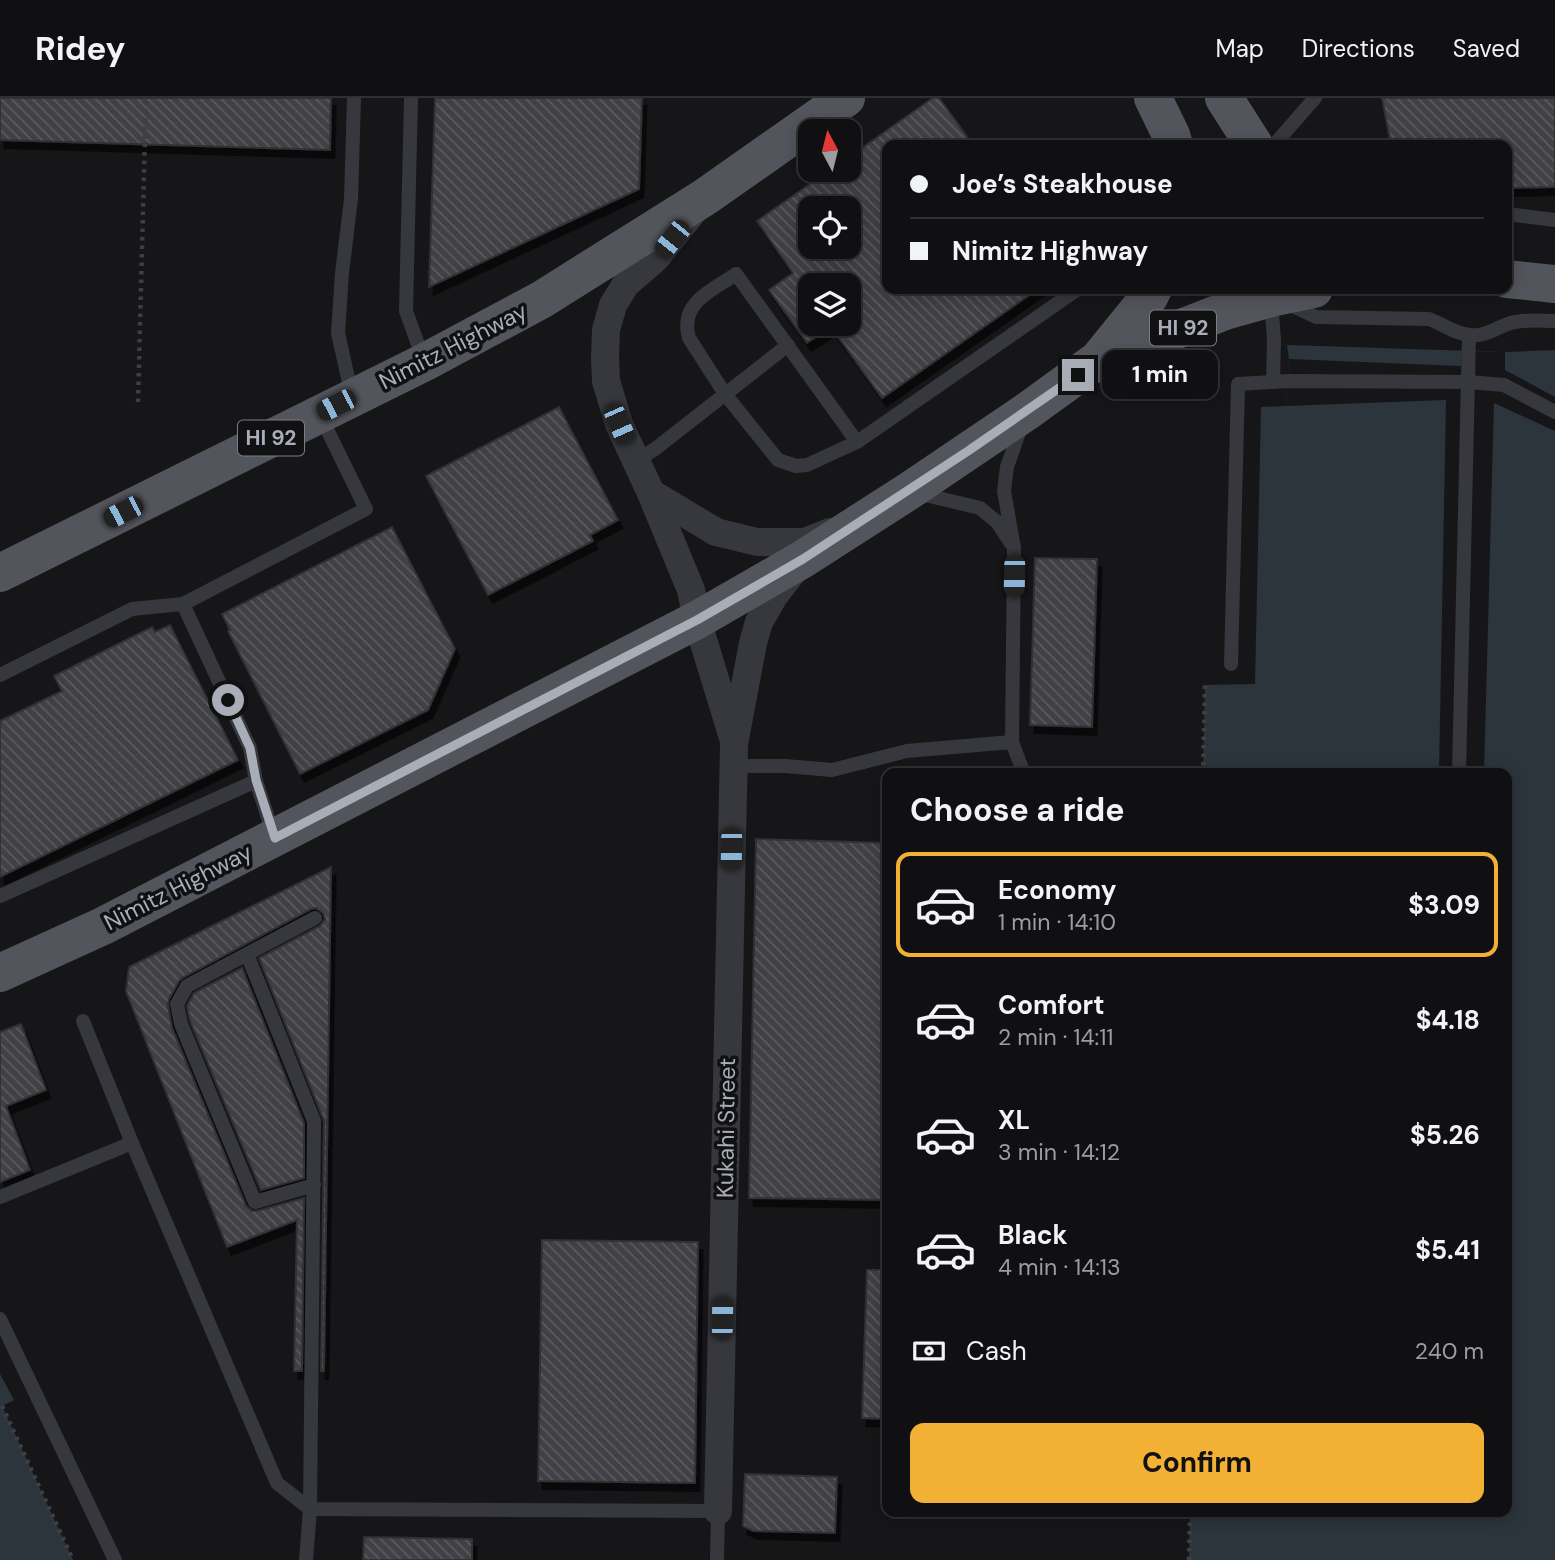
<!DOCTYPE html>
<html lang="en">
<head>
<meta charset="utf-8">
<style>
	body { margin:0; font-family:"DM Sans",sans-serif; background:#1e1e20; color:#f1f3f6; height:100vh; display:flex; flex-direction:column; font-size:26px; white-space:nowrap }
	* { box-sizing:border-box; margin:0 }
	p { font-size:23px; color:#9c9d9f }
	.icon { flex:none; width:38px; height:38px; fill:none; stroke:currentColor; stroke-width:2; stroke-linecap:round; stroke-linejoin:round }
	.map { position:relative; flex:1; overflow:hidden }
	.details { position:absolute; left:882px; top:670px; width:630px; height:749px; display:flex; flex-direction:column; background:#101012; border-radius:14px; box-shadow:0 4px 18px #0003,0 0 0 2px #303032 }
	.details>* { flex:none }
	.top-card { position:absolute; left:882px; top:42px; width:630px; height:154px; border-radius:14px; box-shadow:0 4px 18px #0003,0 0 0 2px #303032; display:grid; align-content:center; height:154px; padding:0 28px; background:#101012 }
	.needle { width:46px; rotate:353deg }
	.fabs { position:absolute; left:798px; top:21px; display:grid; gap:14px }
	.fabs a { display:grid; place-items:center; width:63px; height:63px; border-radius:14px; background:#101012; box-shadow:0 4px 18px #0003,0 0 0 2px #303032; font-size:35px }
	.end { position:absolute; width:32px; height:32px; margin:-16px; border:9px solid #a8adb8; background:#111; box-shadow:0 0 0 4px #111 }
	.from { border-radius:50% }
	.bubble { position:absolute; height:49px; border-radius:14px; background:#101012; box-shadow:0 4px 18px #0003,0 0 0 2px #303032; font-size:23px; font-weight:700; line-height:49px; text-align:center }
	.car { position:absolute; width:21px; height:42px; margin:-21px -10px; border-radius:9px; box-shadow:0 0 5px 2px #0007; background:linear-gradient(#222 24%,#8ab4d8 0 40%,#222 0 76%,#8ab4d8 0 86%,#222 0) }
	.top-card b { display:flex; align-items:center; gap:24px; height:66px; font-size:26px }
	.top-card b+b { border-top:2px solid #303032 }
	.top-card i { width:18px; height:18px; background:#f1f3f6 }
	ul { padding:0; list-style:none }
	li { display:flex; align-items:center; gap:21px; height:105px; margin:0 14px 10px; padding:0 14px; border:4px solid transparent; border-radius:14px }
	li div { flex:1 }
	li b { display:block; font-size:26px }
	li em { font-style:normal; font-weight:700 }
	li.current { border-color:#f2b134 }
	li>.icon { width:63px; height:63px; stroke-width:1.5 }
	h2 { padding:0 28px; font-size:32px; line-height:84px }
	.pay { display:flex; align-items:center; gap:18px; height:77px; padding:0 28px; font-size:26px }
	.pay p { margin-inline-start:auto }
	.primary-button { display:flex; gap:14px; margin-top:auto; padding:14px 28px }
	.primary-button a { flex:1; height:80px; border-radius:14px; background:#f2b134; color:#111; font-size:28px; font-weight:700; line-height:80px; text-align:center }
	header { display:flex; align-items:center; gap:42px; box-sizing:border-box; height:98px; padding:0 35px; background:#101012; border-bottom:2px solid #303032 }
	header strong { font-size:33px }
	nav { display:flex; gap:38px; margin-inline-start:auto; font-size:24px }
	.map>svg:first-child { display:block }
	.water { fill:#2c353c }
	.pier { fill:#161618 }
	.building { fill:url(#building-back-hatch); stroke:#303034; stroke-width:2; fill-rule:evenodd; filter:url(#shadow) }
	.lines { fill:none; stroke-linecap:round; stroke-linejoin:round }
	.path { stroke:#3d3f44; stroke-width:4.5; stroke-dasharray:3.5 5; stroke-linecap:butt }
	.service { stroke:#37383d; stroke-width:14 }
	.minor { stroke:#37383d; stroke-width:28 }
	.primary { stroke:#53555c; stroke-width:38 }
	.route { stroke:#a8adb8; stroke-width:9 }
	.labels { text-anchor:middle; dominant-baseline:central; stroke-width:7; stroke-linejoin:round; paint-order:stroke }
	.shield { fill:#111113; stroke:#7b7e86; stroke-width:2 }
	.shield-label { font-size:21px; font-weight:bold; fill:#a8adb8 }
	.street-label { font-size:23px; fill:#a8adb8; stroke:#111113 }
</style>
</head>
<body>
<header>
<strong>Ridey</strong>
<nav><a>Map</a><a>Directions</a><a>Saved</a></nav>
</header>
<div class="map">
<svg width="1555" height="1462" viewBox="0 0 1555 1462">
	<defs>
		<pattern id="building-back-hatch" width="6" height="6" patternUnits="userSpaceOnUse" patternTransform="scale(1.75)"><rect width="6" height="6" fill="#404145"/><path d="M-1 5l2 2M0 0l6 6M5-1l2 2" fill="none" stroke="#595a5e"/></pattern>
		<filter id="shadow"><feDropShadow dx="4.5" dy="8" stdDeviation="0" flood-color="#0009"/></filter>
	</defs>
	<rect width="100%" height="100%" fill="#161618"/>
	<!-- water -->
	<g class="water">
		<polygon points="1287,247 1505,254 1555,252 1555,1462 1189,1462 1190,1414 1507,1414 1507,676 1203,675 1205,587 1255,586 1261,309 1286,308 1289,261"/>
		<polygon points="0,1276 14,1302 2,1308 73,1462 0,1462"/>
	</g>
	<!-- pier -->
	<polygon class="pier" points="1462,253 1505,254 1505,272 1555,299 1555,333 1494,305 1484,675 1439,675 1446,302 1286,308 1289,261 1461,268"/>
	<!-- building -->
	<g class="building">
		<polygon points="0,0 331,0 330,52 0,42"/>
		<polygon points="435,0 642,0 639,91 429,189"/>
		<path d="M933,0h6l34,47h-86v144h151l-156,109 -51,-71 -24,16 -38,-53 24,-17 -36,-52 73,-51h19v-13zM810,110h39v39h-39zM810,187h39v39h-39z"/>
		<polygon points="1382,0 1555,0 1555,89 1507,90 1507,47 1391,47"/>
		<polygon points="559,309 618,422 590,437 593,443 488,497 426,378"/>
		<polygon points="392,429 455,551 428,612 300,676 228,533 230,532 222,516"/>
		<polygon points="1035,460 1097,461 1092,629 1030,627"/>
		<polygon points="170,527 238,662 0,779 0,623 62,593 54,578 152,529 155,534"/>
		<polygon points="756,741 887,745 887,1102 749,1100"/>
		<polygon points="331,769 324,1273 321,1273 324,1023 259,860 320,828 325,821 323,815 316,810 311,811 182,880 179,883 169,901 168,907 172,930 246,1108 252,1113 257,1113 304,1100 302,1273 294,1273 297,1122 227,1149 126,893 129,869"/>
		<polygon points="242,870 304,1025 304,1080 261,1092 190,923 187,908 194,895"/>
		<polygon points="21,926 46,992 6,1008 30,1072 0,1084 0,934"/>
		<polygon points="542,1142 698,1144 695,1385 538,1383"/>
		<polygon points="867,1172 887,1172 887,1321 862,1320"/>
		<polygon points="745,1376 837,1379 835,1435 753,1433 743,1428"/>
		<polygon points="364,1439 472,1441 472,1462 363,1462"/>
	</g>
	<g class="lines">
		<!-- path -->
		<g class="path">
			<polyline points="138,304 146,0"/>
			<polyline points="1203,676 1205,587"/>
			<polyline points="2,1308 73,1462"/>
			<polyline points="1189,1462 1190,1414"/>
		</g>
		<!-- service -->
		<g class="service">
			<polyline points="411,0 406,213 424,263"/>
			<polyline points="1274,47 1315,0"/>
			<polyline points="1507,116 1555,122"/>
			<path d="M1273,284l1,-41 -3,-43 26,10 19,9 113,2c14,5 26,15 41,16 16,2 27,-8 41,-12 14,-4 30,-2 44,-2"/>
			<polyline points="352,298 338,235 342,175 351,101 354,0"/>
			<polyline points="1021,329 1007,369 1004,393 1014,450 1012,644 1024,676"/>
			<path d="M857,344l-121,-168c-24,17 -57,28 -47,64l36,56 53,66 18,6 11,-1 50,-23 221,-153"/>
			<polyline points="636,363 655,351 788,247"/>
			<polyline points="917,395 980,410 997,424 1011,445"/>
			<polyline points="183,506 366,411 320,317"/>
			<polyline points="1231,566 1238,286 1288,283 1468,284 1504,287 1555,314"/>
			<polyline points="0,577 132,511 183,506 250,650 256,683 0,798"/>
			<polyline points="733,668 785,668 832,672 907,653 1012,644"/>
			<polyline points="1459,676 1469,237"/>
			<polyline points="256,683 274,738"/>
			<polyline points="247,856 315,820"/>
			<polyline points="83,923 132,1045 277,1385 310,1411 718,1413 717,1462"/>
			<polyline points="0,1099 132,1045"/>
			<polyline points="0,1221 115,1462"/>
			<polyline points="306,1462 310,1411 314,1023 247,856 187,888 177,906 181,926 255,1104 314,1087"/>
		</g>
		<!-- minor -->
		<g class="minor">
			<polyline points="692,115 655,161 626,186 613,207 606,232 605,261 606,283 619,326 651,395 691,492 697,522 733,640"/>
			<polyline points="651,395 716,434 757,444 805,444 830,434"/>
			<polyline points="718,1413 734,646 753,545 759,524 774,498 795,471"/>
		</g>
		<!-- primary -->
		<g class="primary">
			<polyline points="1153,0 1171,37 1174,47"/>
			<polyline points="1224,0 1254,47"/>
			<polyline points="1507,181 1555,186"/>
			<polyline points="1097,263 1149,199 1153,191"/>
			<polyline points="0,475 425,264 541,202 705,99 846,0"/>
			<polyline points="0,875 103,828 697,522 803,461 909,393 1026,314 1095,264 1225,213 1271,200 1314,191"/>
		</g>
	</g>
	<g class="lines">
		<!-- route -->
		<polyline class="route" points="228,602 250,650 256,682 275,740 697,522 803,461 968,353 1078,277"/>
	</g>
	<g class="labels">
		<!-- shield labels -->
		<g class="shield">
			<rect x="1150" y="212.5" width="66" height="35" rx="5"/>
			<rect x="238" y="322.5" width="66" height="35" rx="5"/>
		</g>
		<g class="shield-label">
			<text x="1183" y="230">HI 92</text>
			<text x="271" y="340">HI 92</text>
		</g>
		<!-- street labels -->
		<g class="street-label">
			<text transform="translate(453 248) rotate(-27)">Nimitz Highway</text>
			<text transform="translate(178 789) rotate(-27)">Nimitz Highway</text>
			<text transform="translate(726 1030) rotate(-89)">Kukahi Street</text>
		</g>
	</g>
</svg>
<div class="fabs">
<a><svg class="needle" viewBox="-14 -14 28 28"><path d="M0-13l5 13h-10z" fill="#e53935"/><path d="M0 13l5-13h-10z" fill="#9c9d9f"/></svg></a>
<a><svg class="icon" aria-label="locate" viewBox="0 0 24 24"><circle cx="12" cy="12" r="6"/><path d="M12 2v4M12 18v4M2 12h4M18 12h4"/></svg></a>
<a><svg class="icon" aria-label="layers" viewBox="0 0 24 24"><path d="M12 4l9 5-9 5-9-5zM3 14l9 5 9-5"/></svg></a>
</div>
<i class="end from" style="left:228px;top:602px"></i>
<i class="end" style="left:1078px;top:277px"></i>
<div class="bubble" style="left:1102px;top:252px;width:116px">1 min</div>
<i class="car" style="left:672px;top:141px;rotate:219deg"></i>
<i class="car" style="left:336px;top:307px;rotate:243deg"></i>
<i class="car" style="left:619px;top:326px;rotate:156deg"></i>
<i class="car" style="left:123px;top:414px;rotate:243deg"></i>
<i class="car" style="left:1014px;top:478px;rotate:181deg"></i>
<i class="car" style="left:731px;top:751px;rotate:181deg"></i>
<i class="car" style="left:722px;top:1220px;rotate:1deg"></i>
<div class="top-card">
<b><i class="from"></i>Joe’s Steakhouse</b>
<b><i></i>Nimitz Highway</b>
</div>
<section class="details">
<h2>Choose a ride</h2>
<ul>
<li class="current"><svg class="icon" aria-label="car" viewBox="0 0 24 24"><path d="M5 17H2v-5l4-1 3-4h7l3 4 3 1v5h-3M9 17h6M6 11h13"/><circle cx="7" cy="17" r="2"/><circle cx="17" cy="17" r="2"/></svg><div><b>Economy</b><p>1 min · 14:10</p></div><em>$3.09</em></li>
<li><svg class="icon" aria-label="car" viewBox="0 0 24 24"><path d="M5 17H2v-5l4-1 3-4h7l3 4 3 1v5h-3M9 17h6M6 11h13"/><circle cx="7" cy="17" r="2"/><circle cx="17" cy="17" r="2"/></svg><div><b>Comfort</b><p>2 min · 14:11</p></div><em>$4.18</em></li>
<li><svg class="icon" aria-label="car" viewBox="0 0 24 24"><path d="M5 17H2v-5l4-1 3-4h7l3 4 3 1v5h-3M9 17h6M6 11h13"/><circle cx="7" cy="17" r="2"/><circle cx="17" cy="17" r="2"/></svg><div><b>XL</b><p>3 min · 14:12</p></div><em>$5.26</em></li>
<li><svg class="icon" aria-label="car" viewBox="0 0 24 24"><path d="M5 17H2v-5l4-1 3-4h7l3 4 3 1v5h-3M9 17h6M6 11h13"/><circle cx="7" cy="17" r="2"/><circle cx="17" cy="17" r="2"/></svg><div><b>Black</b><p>4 min · 14:13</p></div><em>$5.41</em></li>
</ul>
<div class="pay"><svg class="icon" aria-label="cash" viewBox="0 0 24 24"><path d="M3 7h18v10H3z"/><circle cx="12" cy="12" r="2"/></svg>Cash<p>240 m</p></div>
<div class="primary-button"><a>Confirm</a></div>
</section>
</div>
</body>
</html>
